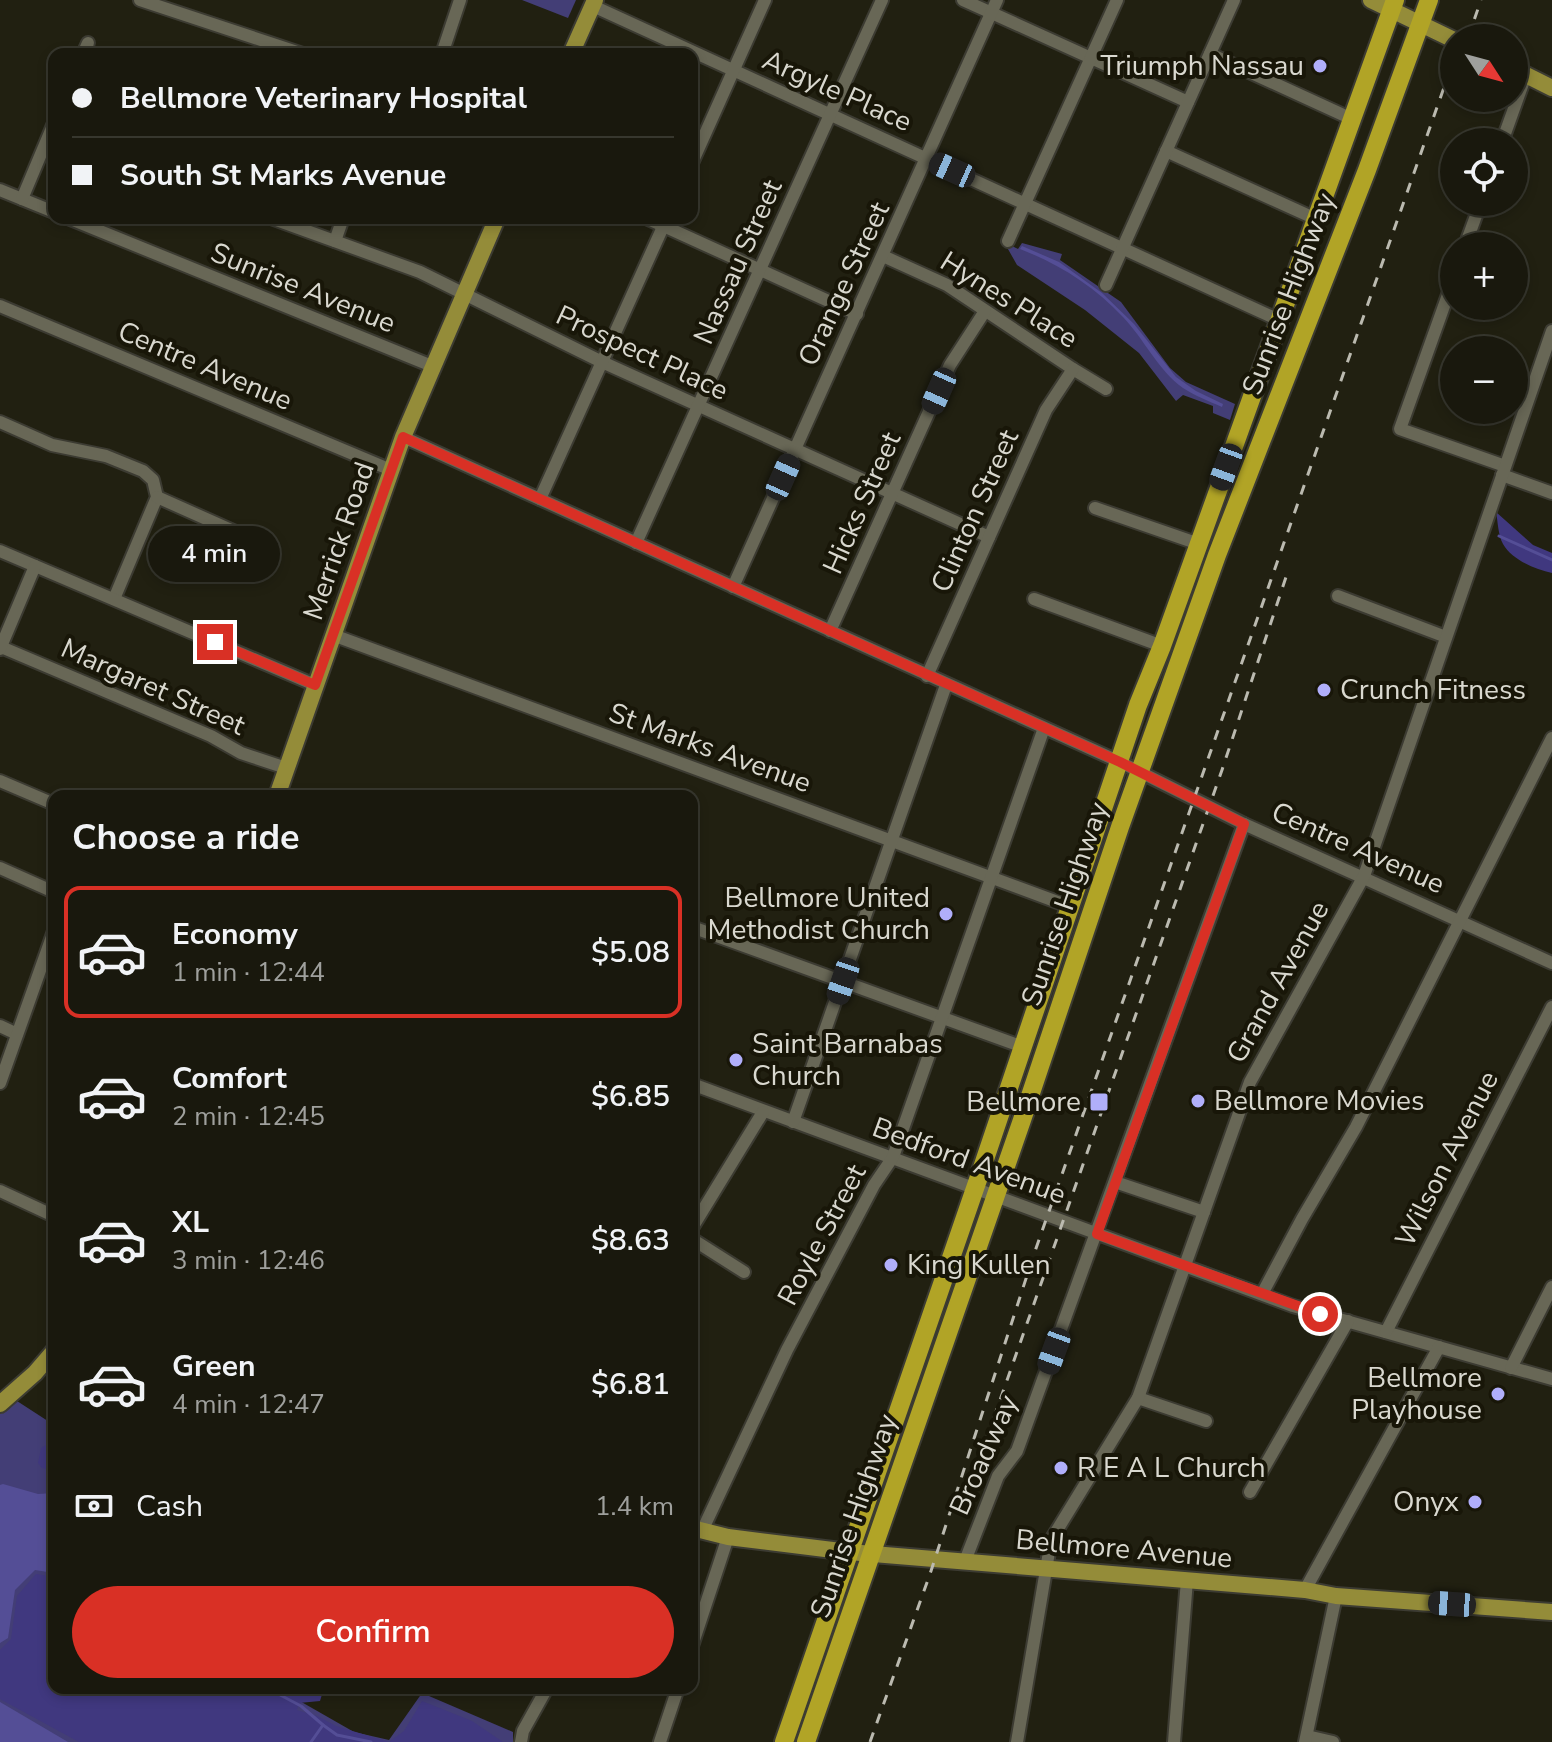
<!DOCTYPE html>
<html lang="en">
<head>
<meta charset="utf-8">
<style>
	body { margin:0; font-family:"Nunito Sans",sans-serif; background:#222116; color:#f1f3f6; height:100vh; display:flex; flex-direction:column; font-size:30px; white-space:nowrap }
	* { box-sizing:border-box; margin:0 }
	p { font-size:26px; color:#9fa09d }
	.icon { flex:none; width:44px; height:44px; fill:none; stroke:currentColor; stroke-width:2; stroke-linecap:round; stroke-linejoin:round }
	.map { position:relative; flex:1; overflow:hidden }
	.drawer { position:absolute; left:48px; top:790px; width:650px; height:904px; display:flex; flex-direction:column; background:#19180d; border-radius:16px; box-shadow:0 4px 12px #0003,0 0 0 2px #37372e }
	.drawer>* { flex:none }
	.guide { position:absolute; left:48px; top:48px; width:650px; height:176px; border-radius:16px; box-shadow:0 4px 12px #0003,0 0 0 2px #37372e; display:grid; align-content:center; height:176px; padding:0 24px; background:#19180d }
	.needle { width:52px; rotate:126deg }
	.controls { position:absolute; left:1440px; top:24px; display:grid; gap:16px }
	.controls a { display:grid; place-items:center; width:88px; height:88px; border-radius:50%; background:#19180d; box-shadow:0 4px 12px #0003,0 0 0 2px #37372e; font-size:40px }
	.end { position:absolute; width:36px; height:36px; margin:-18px; border:10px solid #d93025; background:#fff; box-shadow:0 0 0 4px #fff }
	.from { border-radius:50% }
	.bubble { position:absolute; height:56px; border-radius:28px; background:#19180d; box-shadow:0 4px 12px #0003,0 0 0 2px #37372e; font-size:26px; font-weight:600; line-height:56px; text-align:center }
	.car { position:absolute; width:24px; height:48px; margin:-24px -12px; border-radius:10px; box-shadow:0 0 6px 2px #0007; background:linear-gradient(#222 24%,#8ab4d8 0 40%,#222 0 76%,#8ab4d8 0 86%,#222 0) }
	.guide b { display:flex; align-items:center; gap:28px; height:76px; font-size:30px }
	.guide b+b { border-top:2px solid #37372e }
	.guide i { width:20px; height:20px; background:#f1f3f6 }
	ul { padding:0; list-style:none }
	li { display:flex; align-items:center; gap:24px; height:132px; margin:0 16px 12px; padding:0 8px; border:4px solid transparent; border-radius:16px }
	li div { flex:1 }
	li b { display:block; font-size:30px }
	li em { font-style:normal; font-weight:600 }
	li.selected { border-color:#d93025 }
	li>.icon { width:72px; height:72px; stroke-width:1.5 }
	h2 { padding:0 24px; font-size:36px; line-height:96px }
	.pay { display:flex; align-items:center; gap:20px; height:88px; padding:0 24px; font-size:30px }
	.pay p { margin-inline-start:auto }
	.cta { display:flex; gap:16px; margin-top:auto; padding:16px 24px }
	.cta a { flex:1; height:92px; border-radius:48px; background:#d93025; color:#fff; font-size:32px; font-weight:600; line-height:92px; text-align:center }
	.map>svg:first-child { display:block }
	.green { fill:#433e76 }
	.forest { fill:#40387f }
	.water { fill:#544e96 }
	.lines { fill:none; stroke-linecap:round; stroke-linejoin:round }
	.stream { stroke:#544e96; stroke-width:3 }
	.minor-casing { stroke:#3c3b32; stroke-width:16 }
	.major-casing { stroke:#3c3b32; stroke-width:20 }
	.highway-casing { stroke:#3c3b32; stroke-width:22 }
	.minor { stroke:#686756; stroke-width:12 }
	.major { stroke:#948c39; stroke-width:16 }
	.highway { stroke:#b1a426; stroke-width:18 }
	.rail { stroke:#bbbab0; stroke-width:3; stroke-dasharray:10 10; stroke-linecap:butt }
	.route { stroke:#d93025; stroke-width:10 }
	.poi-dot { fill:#b0aefa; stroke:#181608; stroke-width:3 }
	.labels { text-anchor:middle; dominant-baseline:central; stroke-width:8; stroke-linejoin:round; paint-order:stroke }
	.poi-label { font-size:28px; fill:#d9d8cf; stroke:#181608; text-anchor:end }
	.street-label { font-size:28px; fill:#d9d8cf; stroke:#181608 }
</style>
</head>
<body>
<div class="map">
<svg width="1552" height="1742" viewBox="0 0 1552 1742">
	<rect width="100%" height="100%" fill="#212011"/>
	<!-- green -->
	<g class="green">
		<polygon points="522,0 576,0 568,18"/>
		<polygon points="1004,242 1018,249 1022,243 1062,254 1060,260 1121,302 1170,368 1186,382 1235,404 1230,420 1213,413 1213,406 1183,395 1176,401 1139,353 1085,310 1017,265"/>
		<polygon points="17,1401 54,1425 54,1688 284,1692 354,1732 389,1740 422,1693 513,1732 513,1742 0,1742 0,1413"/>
	</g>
	<!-- forest -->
	<g class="forest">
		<path d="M1496,512l37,33 19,8v20c-17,-4 -40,-13 -49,-29 -5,-9 -5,-22 -7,-32z"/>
		<polygon points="54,1441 54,1470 42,1468 38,1463 41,1448"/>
		<polygon points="36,1574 54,1577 54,1688 324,1688 320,1701 299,1703 297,1710 317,1716 336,1726 389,1742 404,1731 422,1701 472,1721 503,1742 79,1742 0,1699 0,1650 11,1639 17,1596"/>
	</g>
	<!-- water -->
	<g class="water">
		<path d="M1022,246l37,16 43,31 32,31 42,53 20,14 27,13 -1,3c-13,-6 -27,-11 -39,-19 -25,-18 -39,-49 -60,-71 -29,-31 -64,-53 -103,-68z"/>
		<polygon points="3,1484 38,1494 54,1493 54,1573 35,1570 15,1590 8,1638 0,1643 0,1485"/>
		<polygon points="0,1702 68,1742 0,1742"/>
	</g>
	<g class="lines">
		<!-- stream -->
		<g class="stream">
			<polyline points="1499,536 1552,560"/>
			<polyline points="267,1688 301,1706 323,1725 311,1742"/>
			<polyline points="323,1725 337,1735 371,1742"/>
		</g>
		<defs>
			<g id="minor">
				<polyline points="140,0 303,54"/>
				<polyline points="963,0 1188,102"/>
				<polyline points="593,6 1279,320"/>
				<polyline points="83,54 88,43"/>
				<polyline points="442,54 460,0"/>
				<polyline points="1210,54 1352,119"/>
				<polyline points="1502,142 1526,75"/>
				<polyline points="1166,151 1316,219"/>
				<polyline points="692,163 765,0"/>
				<polyline points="0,190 54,212"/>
				<polyline points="22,199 54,123"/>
				<polyline points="68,218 432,366"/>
				<polyline points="271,218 420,272 602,362 989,537"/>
				<polyline points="646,218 857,314"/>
				<polyline points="335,241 343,218"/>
				<polyline points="1008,241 1117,0"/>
				<polyline points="1465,246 1481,202"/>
				<polyline points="883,256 947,285 1073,369 1106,389"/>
				<polyline points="1454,278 1400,429 1505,466"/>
				<polyline points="1106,285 1234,0"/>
				<polyline points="0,306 391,470"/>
				<polyline points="0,422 52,445 106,456 143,471 153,480 157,497 114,599"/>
				<polyline points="403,437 1120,762 1244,824 1552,963"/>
				<polyline points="1502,475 1552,493"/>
				<polyline points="157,497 249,538"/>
				<polyline points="540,499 667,218"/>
				<polyline points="1095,508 1199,544"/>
				<polyline points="636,543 882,0"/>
				<polyline points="0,551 315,685"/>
				<polyline points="733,587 997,0"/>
				<polyline points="1338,596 1446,637"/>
				<polyline points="1034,599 1162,646"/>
				<polyline points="830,631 950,365 985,311"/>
				<polyline points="333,635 1071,907"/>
				<polyline points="1,647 211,736 241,753 286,768"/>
				<polyline points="0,649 35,566"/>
				<polyline points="927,676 1046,410 1073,369"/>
				<polyline points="0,781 54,804"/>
				<polyline points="0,868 54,892"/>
				<polyline points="692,927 1023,1047"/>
				<polyline points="0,1026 17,1034"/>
				<polyline points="0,1083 54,931"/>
				<polyline points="692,1084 1293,1306 1552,1379"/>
				<polyline points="793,1122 946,685"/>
				<polyline points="1115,1182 1204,1212"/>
				<polyline points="0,1191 54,1216"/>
				<polyline points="692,1228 763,1112"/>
				<polyline points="692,1239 744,1272"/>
				<polyline points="1262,1294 1302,1219 1356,1127 1552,738"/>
				<polyline points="1386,1332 1552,1007"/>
				<polyline points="1511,1368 1552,1287"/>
				<polyline points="1138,1398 1206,1421"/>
				<polyline points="1250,1492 1348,1321"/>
				<polyline points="702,1531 787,1350 874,1185 893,1157 1044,728"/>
				<polyline points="965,1561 998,1476 1017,1451 1244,824"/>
				<polyline points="1305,1590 1439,1347"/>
				<polyline points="692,1646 728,1537"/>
				<polyline points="1307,1736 1333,1742"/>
				<polyline points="521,1742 523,1731 547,1688"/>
				<polyline points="660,1742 678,1688"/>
				<polyline points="1017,1742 1051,1540 1138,1398 1250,1082 1364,876 1552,331"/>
				<polyline points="1174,1742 1187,1580"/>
				<polyline points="1305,1742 1336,1596"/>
			</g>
			<g id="major">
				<polyline points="1371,0 1454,40"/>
				<polyline points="571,54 595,0"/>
				<polyline points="1514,69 1552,88"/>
				<polyline points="277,796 403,437 497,218"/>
				<polyline points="0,1404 35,1373 54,1351"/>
				<polyline points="692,1528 728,1537 849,1552 1305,1590 1336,1596 1552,1612"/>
			</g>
			<g id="highway">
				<polyline points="784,1742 981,1171 1138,705 1162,646 1395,0"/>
				<polyline points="806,1742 1022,1120 1120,827 1217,555 1367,170 1429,0"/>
			</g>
		</defs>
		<!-- minor casing -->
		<use href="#minor" class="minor-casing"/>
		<!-- major casing -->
		<use href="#major" class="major-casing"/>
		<!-- highway casing -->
		<use href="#highway" class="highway-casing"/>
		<!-- minor -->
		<use href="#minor" class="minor"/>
		<!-- major -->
		<use href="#major" class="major"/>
		<!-- highway -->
		<use href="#highway" class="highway"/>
		<!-- rail -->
		<g class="rail">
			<polyline points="1468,38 1481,0"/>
			<polyline points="987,1437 1222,770 1289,568"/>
			<polyline points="870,1742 930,1574 1034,1254 1454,59"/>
		</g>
	</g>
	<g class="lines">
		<!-- route -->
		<polyline class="route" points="215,642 315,685 403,437 1120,762 1244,824 1097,1234 1320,1314"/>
	</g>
	<!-- markers -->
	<g class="poi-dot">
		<circle cx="1320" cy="66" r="8"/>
		<circle cx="1324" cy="690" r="8"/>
		<circle cx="946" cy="914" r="8"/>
		<circle cx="736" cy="1060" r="8"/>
		<circle cx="1198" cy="1101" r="8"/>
		<rect x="1089" y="1092" width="20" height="20" rx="4"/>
		<circle cx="891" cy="1265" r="8"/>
		<circle cx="1498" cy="1394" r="8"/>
		<circle cx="1061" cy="1468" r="8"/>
		<circle cx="1475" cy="1502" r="8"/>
	</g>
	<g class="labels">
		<!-- poi labels -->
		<g class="poi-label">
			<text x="1304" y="66">Triumph Nassau</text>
			<text x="1340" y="690" text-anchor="start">Crunch Fitness</text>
			<text x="930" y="898">Bellmore United<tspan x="930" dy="32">Methodist Church</tspan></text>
			<text x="752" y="1044" text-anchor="start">Saint Barnabas<tspan x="752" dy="32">Church</tspan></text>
			<text x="1214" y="1101" text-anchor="start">Bellmore Movies</text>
			<text x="1081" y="1102">Bellmore</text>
			<text x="907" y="1265" text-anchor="start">King Kullen</text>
			<text x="1482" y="1378">Bellmore<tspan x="1482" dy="32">Playhouse</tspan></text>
			<text x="1077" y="1468" text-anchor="start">R E A L Church</text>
			<text x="1459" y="1502">Onyx</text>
		</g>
		<!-- street labels -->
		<g class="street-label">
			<text transform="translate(837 91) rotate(24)">Argyle Place</text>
			<text transform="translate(738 262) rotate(-66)">Nassau Street</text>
			<text transform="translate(844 284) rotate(-65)">Orange Street</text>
			<text transform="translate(303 288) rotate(22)">Sunrise Avenue</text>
			<text transform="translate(1289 294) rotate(-69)">Sunrise Highway</text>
			<text transform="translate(1009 300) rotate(32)">Hynes Place</text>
			<text transform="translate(642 353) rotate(25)">Prospect Place</text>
			<text transform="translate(205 366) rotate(23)">Centre Avenue</text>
			<text transform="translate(862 503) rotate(-66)">Hicks Street</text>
			<text transform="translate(975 511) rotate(-66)">Clinton Street</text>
			<text transform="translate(339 541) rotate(-71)">Merrick Road</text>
			<text transform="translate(153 687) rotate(24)">Margaret Street</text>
			<text transform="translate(710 748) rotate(20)">St Marks Avenue</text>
			<text transform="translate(1358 848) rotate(24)">Centre Avenue</text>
			<text transform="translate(1065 904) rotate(-71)">Sunrise Highway</text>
			<text transform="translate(1278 982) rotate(-61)">Grand Avenue</text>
			<text transform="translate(1447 1159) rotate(-63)">Wilson Avenue</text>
			<text transform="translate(969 1161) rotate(20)">Bedford Avenue</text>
			<text transform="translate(822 1235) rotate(-62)">Royle Street</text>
			<text transform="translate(984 1455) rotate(-66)">Broadway</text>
			<text transform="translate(854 1516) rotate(-71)">Sunrise Highway</text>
			<text transform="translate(1124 1549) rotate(5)">Bellmore Avenue</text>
		</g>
	</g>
</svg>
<div class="controls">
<a><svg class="needle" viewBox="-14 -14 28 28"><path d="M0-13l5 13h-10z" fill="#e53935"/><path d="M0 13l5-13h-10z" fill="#9fa09d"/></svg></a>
<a><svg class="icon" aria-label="locate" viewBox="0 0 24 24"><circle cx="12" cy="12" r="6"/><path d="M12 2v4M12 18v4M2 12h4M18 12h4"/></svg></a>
<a>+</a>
<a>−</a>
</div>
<i class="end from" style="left:1320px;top:1314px"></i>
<i class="end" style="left:215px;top:642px"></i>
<div class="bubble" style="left:148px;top:526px;width:132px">4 min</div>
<i class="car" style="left:952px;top:170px;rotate:294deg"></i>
<i class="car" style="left:939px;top:391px;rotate:204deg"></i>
<i class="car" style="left:1226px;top:467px;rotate:200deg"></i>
<i class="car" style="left:783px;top:477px;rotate:24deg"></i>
<i class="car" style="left:843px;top:981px;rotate:199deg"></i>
<i class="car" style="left:1054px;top:1351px;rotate:200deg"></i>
<i class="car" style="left:1452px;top:1604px;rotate:274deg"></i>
<div class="guide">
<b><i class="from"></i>Bellmore Veterinary Hospital</b>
<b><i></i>South St Marks Avenue</b>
</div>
<section class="drawer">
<h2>Choose a ride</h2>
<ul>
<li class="selected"><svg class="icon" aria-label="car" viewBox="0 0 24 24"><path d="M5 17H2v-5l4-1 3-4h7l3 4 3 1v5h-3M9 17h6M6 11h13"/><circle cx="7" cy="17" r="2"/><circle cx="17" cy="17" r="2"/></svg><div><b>Economy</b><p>1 min · 12:44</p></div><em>$5.08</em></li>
<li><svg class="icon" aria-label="car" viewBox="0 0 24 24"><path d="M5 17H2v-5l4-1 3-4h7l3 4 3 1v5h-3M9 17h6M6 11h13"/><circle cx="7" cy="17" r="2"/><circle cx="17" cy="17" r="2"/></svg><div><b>Comfort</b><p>2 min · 12:45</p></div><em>$6.85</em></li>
<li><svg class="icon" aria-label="car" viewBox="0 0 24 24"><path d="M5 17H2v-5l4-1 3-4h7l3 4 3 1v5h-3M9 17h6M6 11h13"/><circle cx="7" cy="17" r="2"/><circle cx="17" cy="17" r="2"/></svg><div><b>XL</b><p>3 min · 12:46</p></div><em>$8.63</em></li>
<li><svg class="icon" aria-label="car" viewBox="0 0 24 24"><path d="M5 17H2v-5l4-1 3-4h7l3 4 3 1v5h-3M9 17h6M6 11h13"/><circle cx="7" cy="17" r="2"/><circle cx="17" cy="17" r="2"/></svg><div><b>Green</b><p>4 min · 12:47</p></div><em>$6.81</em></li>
</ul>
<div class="pay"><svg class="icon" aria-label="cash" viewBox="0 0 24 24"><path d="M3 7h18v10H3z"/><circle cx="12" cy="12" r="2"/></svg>Cash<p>1.4 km</p></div>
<div class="cta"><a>Confirm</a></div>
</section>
</div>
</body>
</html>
